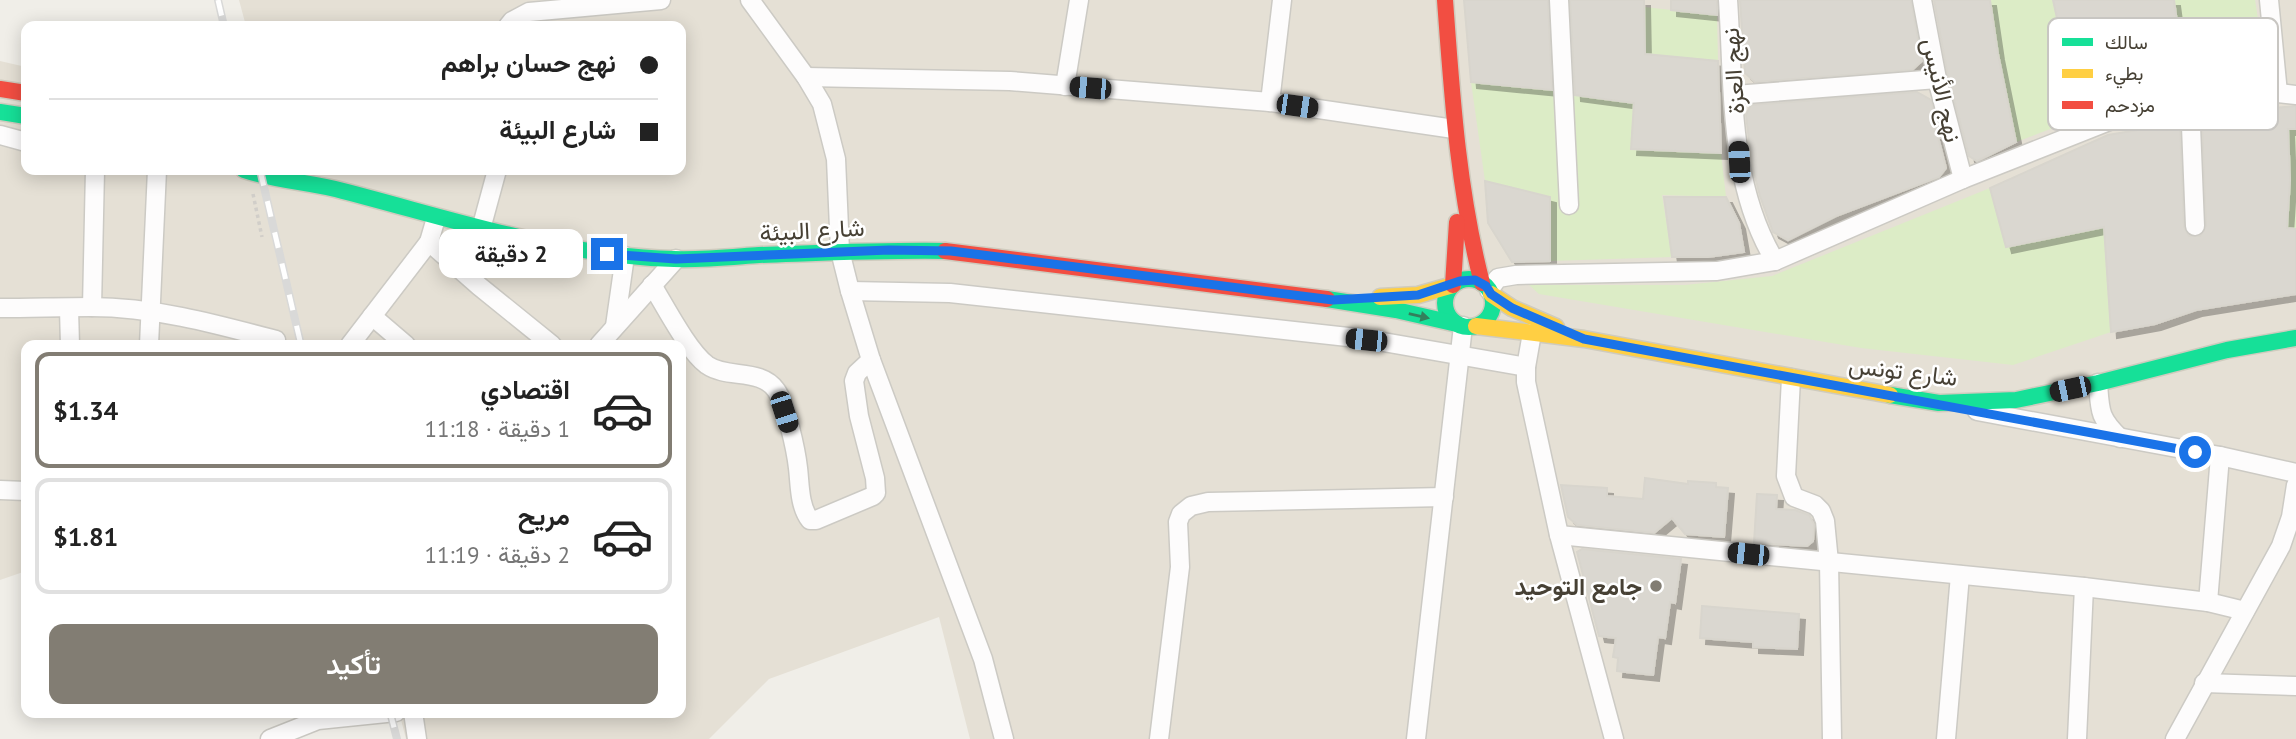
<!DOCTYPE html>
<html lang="ar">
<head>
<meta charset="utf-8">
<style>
	body { margin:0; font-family:"PT Sans",Vazirmatn,sans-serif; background:#f6f6f6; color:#222; direction:rtl; height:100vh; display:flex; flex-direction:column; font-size:26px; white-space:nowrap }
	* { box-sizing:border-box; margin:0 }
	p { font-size:23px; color:#767676 }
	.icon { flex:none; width:38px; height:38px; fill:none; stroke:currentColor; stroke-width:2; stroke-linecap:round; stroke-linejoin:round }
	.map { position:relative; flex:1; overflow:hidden; direction:ltr }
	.side { position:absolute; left:21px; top:340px; width:665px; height:378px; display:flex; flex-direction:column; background:#fff; border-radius:14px; box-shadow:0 4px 18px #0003; direction:rtl }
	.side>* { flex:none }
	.banner { position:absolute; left:21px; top:21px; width:665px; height:154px; border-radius:14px; box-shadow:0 4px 18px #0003; direction:rtl; display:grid; align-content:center; height:154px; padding:0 28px; background:#fff }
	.end { position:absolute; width:32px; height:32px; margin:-16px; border:9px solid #1a73e8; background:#fff; box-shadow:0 0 0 4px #fff }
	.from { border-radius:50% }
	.bubble { position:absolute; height:49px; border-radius:14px; background:#fff; box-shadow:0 4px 18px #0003; font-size:23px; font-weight:600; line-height:49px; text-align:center; direction:rtl }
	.car { position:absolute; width:21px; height:42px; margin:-21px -10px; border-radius:9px; box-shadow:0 0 5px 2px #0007; background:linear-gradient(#222 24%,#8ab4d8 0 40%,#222 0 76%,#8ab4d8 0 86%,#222 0) }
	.banner b { display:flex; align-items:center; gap:24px; height:66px; font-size:26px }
	.banner b+b { border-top:2px solid #e0e0e0 }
	.banner i { width:18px; height:18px; background:#222 }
	ul { padding:12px 0 0; list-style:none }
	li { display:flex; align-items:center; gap:21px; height:116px; margin:0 14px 10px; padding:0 14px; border:4px solid #e0e0e0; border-radius:14px }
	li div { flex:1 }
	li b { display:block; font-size:26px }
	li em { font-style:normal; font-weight:600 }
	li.selected { border-color:#827d73 }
	li>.icon { width:63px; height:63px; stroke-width:1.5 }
	.button { display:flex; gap:14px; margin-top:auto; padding:14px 28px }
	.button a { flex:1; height:80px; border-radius:14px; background:#827d73; color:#fff; font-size:28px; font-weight:600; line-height:80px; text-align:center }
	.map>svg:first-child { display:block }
	.residential { fill:#e5e0d5 }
	.green { fill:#dcecc6 }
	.building { fill:#dad7d0; stroke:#d8d5cd; stroke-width:2; filter:url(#shadow) }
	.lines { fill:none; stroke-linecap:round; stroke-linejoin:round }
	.street-casing { stroke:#cccac4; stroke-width:21 }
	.fast-casing { stroke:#cfcbbe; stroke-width:19 }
	.slow-casing { stroke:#cfcbbe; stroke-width:19 }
	.jam-casing { stroke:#cfcbbe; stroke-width:19 }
	.path { stroke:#d1cec9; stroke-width:3.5; stroke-dasharray:3.5 3.5; stroke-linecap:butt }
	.street { stroke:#fdfcfc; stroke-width:18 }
	.fast { stroke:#16e098; stroke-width:16 }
	.slow { stroke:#ffcf43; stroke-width:16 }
	.jam { stroke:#f24e42; stroke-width:16 }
	.rail-casing { stroke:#d9d9d8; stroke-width:8 }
	.rail { stroke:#fff; stroke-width:5; stroke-dasharray:16; stroke-linecap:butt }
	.oneway { fill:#33805c }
	.route { stroke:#1a73e8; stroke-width:9 }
	.poi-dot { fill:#827d73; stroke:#fff; stroke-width:2.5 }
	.labels { text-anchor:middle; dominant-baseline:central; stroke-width:5; stroke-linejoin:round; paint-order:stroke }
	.street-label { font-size:24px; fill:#464034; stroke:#fff }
	.poi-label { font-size:24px; font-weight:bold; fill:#464034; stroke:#fff; text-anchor:end }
	.key { fill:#fff; stroke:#c8c6c2; stroke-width:2 }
	.key-label { font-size:19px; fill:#464034 }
</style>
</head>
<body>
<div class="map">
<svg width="2296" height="739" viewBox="0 0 2296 739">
	<defs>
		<filter id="shadow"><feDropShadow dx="6" dy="6" stdDeviation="0" flood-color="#0004"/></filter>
	</defs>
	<rect width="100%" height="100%" fill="#f0eee8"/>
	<!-- residential -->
	<polygon class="residential" points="239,0 2296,0 2296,739 970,739 939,617 769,679 709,739 406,739 399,712 681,712 681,345 26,345 26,571 0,580 0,61 26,67 26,170 681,170 681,26 246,26"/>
	<!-- green -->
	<g class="green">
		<polygon points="1990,0 2053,0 2079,118 2016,142 1998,54"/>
		<polygon points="2174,0 2255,0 2260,32 2179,37"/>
		<polygon points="1644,7 1717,15 1718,61 1645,54"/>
		<polygon points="1471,82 1554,90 1556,141 1572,143 1573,95 1634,102 1631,149 1721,153 1726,197 1662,195 1672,257 1550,261 1550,197 1485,181"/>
		<polygon points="2287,107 2296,108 2296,229 2287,228 2290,180"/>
		<polygon points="1990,188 2006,247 2104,227 2111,332 2013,365 1861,348 1539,294 1529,285 1685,285 1772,276"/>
	</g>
	<!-- building -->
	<g class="building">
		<polygon points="1464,0 1548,0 1552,90 1471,82"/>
		<polygon points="1570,0 1644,0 1645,54 1718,61 1721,153 1631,149 1634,103 1575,95"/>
		<polygon points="1671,0 1717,0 1717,15 1671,10"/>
		<polygon points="1740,0 1911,0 1922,61 1912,70 1755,82 1745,73"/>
		<polygon points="1934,0 1990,0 1998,54 2016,142 1977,161 1969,156 1948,77"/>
		<polygon points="2053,0 2174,0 2179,37 2259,32 2264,79 2186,87 2131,99 2079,118"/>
		<polygon points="1917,92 1931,100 1941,138 1938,137 1946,168 1939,177 1836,216 1788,240 1773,232 1760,196 1752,165 1746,115 1751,105"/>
		<polygon points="2296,106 2296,129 2288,129 2290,180 2287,228 2296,229 2296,294 2196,310 2155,324 2111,332 2104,227 2006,247 1990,188 2108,135 2180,123 2184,227 2189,236 2200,236 2206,226 2202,125 2213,113"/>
		<polygon points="1485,181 1550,197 1550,261 1512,262 1488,223"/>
		<polygon points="1664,197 1726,197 1739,223 1744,252 1708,257 1672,257"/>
		<polygon points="1645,478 1688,484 1688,481 1716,483 1716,487 1728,488 1724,537 1685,534 1672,518 1654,533 1577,525 1568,517 1561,485 1607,488 1607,496 1643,499"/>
		<polygon points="1757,494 1777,495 1776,509 1795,510 1809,515 1814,524 1813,541 1807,546 1754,543"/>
		<polygon points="1582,549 1681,559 1675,603 1670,602 1665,638 1658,637 1653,675 1617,671 1618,658 1613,657 1616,638 1599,636 1577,552"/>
		<polygon points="1702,606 1799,614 1797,649 1753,647 1753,642 1700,638"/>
	</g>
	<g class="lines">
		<defs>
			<g id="street">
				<polyline points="750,0 806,77 822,104 836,159 840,251 850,291 871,360 983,659 1004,739"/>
				<polyline points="1559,0 1569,205"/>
				<path d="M1728,0c6,88 0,183 47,261"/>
				<polyline points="1922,0 1937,79 1963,179"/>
				<polyline points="2269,0 2278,93"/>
				<polyline points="508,26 512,21 529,12 661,0"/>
				<polyline points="806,77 1010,81 1270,102 1454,129"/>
				<polyline points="1065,86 1079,0"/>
				<polyline points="1735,95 1937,79"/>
				<polyline points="2190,101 2195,226"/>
				<polyline points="1270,102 1282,0"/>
				<polyline points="0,135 26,142"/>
				<polyline points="436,218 429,242 479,286 552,345"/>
				<polyline points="481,229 497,170"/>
				<path d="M652,285c13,21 36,66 55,80 20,14 54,3 69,25 10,14 20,60 22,78 2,16 1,38 12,52h6l57,-24 3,-3 -1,-15 -16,-62 -5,-35 3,-8 14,-13"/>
				<polyline points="1489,290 1498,278 1516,275 1717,271 1775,261 1963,179 2117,118 2190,101 2278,93 2296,95"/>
				<polyline points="850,291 950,293 1366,339 1526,367"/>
				<polyline points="92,307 95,170"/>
				<path d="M0,308c30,0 61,-1 91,-1 63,0 125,17 185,33"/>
				<polyline points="69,309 70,345"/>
				<polyline points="372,316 406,345"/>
				<polyline points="615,326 625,256"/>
				<polyline points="1532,333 1526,367 1526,382 1559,535 1614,739"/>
				<polyline points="149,345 157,170"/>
				<polyline points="350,345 429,242"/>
				<polyline points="599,345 676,259"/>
				<polyline points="1791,378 1786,476 1794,497 1815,505 1821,511 1825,521 1829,562 1832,739"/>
				<path d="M2098,383c2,28 1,35 22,55"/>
				<polyline points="1977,411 2220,456 2296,473"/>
				<polyline points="0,490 26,491"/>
				<polyline points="1559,535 2084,587 2208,602 2245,611"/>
				<polyline points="2208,602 2220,456"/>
				<polyline points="2204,683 2296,686"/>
				<polyline points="413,712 417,739"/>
				<polyline points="270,739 318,720 396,712"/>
				<polyline points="1159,739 1180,567 1178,522 1181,514 1191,506 1208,502 1444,497"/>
				<polyline points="1416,739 1463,326"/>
				<polyline points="1946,739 1960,575"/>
				<polyline points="2077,739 2084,587"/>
				<polyline points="2175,739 2281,546 2291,517 2296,485"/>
			</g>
			<g id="fast">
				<polyline points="0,112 26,116"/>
				<path d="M244,170c32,11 66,12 99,21 109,28 217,65 331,68 29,1 57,-2 85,-4 62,-2 124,-5 186,-4"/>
				<circle cx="1469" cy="303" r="24"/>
				<polyline points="1327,299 1396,310 1457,324"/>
				<polyline points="1890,395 1939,403 2016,400 2098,383 2227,350 2296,338"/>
			</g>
			<g id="slow">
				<polyline points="1491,294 1512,308 1556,327"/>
				<polyline points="1380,297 1418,295 1453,285"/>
				<polyline points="1476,326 1584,339 1890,395"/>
			</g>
			<g id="jam">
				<path d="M1445,0c7,96 13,190 37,283"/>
				<polyline points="0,89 26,93"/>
				<polyline points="945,251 1327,299"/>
				<polyline points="1453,285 1457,222"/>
			</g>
		</defs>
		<!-- street casing -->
		<use href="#street" class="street-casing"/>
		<!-- fast casing -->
		<use href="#fast" class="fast-casing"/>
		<!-- slow casing -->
		<use href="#slow" class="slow-casing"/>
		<!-- jam casing -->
		<use href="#jam" class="jam-casing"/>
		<!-- path -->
		<polyline class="path" points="253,194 262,237"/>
		<!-- street -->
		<use href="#street" class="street"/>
		<!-- fast -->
		<use href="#fast" class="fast"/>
		<!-- slow -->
		<use href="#slow" class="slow"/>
		<!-- jam -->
		<use href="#jam" class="jam"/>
		<defs>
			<g id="rail">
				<polyline points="218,0 224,26"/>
				<polyline points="260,170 301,345"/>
				<polyline points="390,712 397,739"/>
			</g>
		</defs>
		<!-- rail casing -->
		<use href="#rail" class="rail-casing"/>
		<!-- rail -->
		<use href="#rail" class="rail"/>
	</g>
	<!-- one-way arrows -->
	<defs><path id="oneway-solid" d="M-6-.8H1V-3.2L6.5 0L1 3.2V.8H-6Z" transform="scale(1.75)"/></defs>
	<use class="oneway" href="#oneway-solid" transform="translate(1419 316) rotate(13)"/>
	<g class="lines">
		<!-- route -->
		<polyline class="route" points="607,254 676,259 889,250 951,251 1333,300 1418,295 1460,281 1475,280 1486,286 1491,294 1512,308 1584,339 2195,452"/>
	</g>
	<!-- markers -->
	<circle class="poi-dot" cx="1656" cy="586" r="7"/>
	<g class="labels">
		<!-- street labels -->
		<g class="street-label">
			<text transform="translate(1733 71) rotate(-94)">نهج العزة</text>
			<text transform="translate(1942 90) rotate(77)">نهج الأنيس</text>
			<text transform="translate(812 230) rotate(-3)">شارع البيئة</text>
			<text transform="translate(1903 371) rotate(7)">شارع تونس</text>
		</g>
		<!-- poi labels -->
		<g class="poi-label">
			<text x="1642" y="586">جامع التوحيد</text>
		</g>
	</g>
	<!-- legend -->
	<rect x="2048" y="18" width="230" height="112" rx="10" class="key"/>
	<rect x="2062" y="38" width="31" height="8" fill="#16e098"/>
	<rect x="2062" y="69" width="31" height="9" fill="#ffcf43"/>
	<rect x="2062" y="101" width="31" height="8" fill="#f24e42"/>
	<g class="key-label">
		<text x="2105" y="49">سالك</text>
		<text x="2105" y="80">بطيء</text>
		<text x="2105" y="112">مزدحم</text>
	</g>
</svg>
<i class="end from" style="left:2195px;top:452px"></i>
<i class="end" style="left:607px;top:254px"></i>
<div class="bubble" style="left:439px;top:229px;width:144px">2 دقيقة</div>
<i class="car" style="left:1090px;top:88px;rotate:275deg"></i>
<i class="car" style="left:1297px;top:106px;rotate:98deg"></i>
<i class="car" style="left:1739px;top:162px;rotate:357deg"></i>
<i class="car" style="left:1366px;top:340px;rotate:276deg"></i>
<i class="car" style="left:2070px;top:389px;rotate:258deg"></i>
<i class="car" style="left:784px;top:412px;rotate:162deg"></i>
<i class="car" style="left:1748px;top:554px;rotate:276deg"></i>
<div class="banner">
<b><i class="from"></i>نهج حسان براهم</b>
<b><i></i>شارع البيئة</b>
</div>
<section class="side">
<ul>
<li class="selected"><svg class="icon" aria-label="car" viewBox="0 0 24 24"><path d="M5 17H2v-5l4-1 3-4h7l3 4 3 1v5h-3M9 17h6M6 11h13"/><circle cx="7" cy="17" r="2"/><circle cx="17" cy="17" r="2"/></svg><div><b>اقتصادي</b><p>1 دقيقة · 11:18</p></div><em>$1.34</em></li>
<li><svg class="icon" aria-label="car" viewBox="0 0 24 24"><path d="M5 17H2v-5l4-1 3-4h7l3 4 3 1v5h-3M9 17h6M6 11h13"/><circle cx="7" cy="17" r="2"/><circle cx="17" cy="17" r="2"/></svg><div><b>مريح</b><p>2 دقيقة · 11:19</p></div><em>$1.81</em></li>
</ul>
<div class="button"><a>تأكيد</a></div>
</section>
</div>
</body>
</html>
